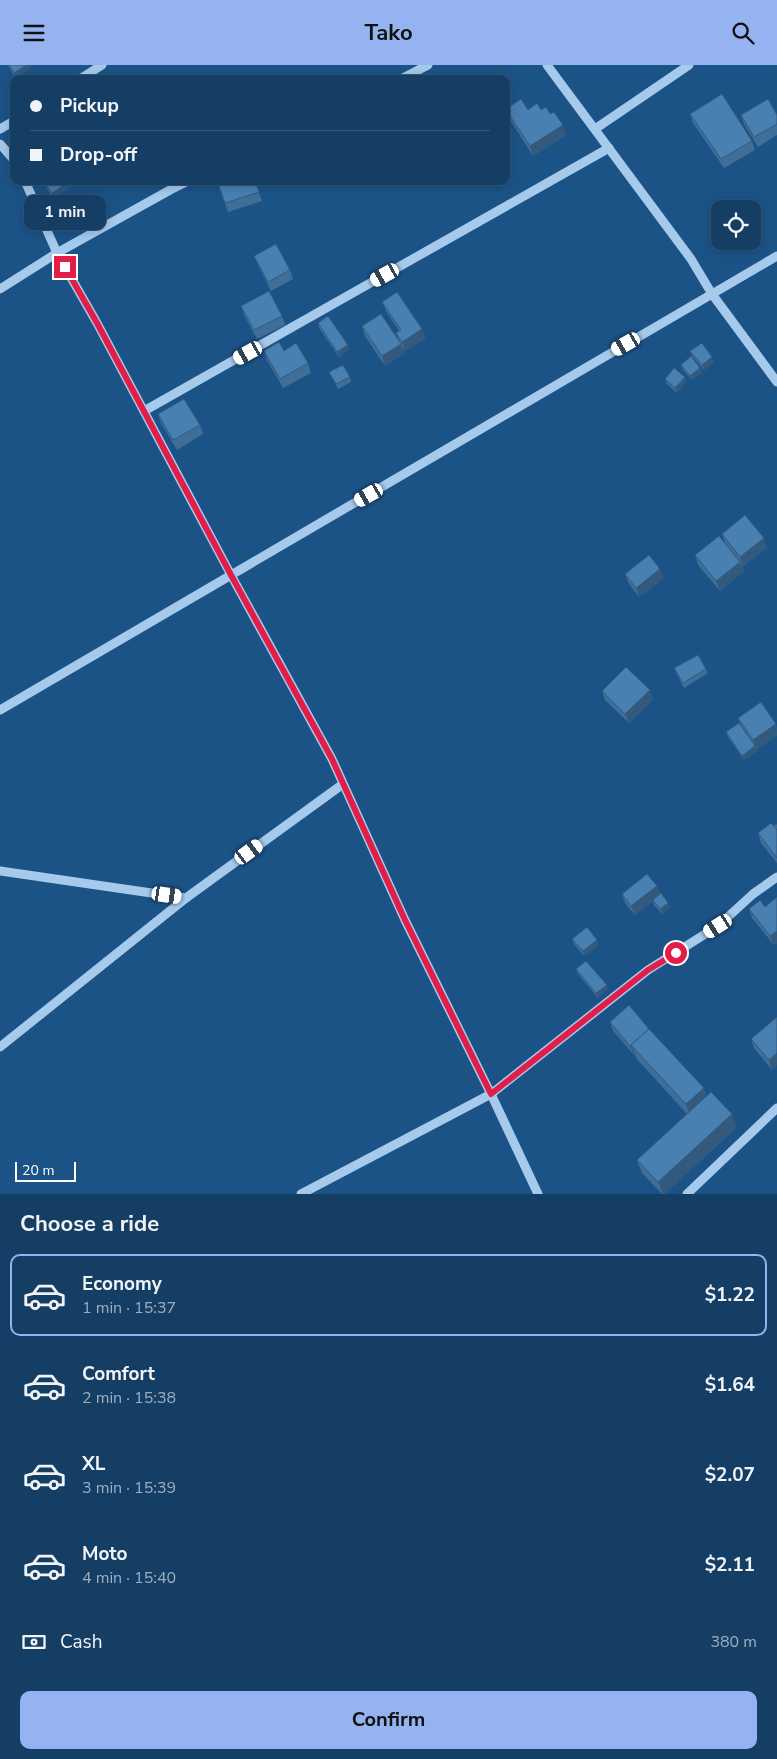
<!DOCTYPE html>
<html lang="en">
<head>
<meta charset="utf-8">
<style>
	body { margin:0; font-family:"Nunito Sans",sans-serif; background:#1e456b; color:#f1f3f6; height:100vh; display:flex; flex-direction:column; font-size:19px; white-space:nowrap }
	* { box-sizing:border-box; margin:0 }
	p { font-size:16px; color:#9daebf }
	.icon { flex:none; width:28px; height:28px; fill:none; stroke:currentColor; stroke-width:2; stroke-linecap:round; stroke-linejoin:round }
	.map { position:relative; height:1129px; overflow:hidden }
	.side { display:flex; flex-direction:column; background:#153e65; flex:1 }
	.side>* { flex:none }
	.hud { position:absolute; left:10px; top:10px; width:500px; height:110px; border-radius:10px; box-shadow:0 2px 12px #0003,0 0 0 1px #345779; display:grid; align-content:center; height:110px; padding:0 20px; background:#153e65 }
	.tools { position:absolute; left:711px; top:135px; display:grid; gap:10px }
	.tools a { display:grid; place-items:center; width:50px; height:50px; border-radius:10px; background:#153e65; box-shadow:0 2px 12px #0003,0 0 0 1px #345779; font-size:25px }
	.scale { position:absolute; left:15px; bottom:12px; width:61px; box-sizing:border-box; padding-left:5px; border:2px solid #fff; border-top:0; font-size:14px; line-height:18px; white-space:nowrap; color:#fff; -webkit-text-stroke:4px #1c5387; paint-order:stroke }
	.end { position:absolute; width:22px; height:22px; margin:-11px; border:6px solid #e11d48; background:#fff; box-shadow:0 0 0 2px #fff }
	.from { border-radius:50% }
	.bubble { position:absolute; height:35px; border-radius:10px; background:#153e65; box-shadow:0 2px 12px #0003,0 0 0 1px #345779; font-size:16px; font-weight:700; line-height:35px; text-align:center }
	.car { position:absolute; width:15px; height:30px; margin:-15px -8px; border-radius:6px; box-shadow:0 0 4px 1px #0007; background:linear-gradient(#fff 24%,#345 0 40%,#fff 0 76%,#345 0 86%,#fff 0) }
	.hud b { display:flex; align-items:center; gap:18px; height:48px; font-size:19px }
	.hud b+b { border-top:1px solid #345779 }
	.hud i { width:12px; height:12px; background:#f1f3f6 }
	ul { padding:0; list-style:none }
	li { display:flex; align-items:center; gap:15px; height:82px; margin:0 10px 8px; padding:0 10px; border:2px solid transparent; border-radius:10px }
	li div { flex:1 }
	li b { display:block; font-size:19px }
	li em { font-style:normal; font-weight:700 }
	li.active { border-color:#95b2f1 }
	li>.icon { width:45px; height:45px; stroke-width:1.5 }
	h2 { padding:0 20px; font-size:22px; line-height:60px }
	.pay { display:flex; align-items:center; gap:12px; height:55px; padding:0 20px; font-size:19px }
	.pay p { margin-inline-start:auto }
	.cta { display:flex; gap:10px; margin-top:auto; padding:10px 20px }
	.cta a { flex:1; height:58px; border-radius:10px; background:#95b2f1; color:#111; font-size:20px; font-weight:700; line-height:58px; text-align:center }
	header { display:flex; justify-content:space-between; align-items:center; height:65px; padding:0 20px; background:#95b2f1; color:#111; font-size:22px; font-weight:700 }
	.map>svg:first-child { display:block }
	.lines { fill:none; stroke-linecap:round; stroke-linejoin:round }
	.minor { stroke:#a5caec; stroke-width:9 }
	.wall { fill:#3f6e99 }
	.shaded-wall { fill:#335a7d }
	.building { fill:#4980b2; stroke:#335a7d }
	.route { stroke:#e11d48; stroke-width:6 }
</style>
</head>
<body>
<header><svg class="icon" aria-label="menu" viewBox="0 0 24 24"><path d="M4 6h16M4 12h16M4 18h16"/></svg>Tako<svg class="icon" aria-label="search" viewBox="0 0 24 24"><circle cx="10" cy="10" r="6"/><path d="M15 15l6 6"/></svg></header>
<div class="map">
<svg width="777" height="1129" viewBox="0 0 777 1129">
	<rect width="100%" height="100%" fill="#1c5387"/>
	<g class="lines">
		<!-- minor -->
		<g class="minor">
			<polyline points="547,0 691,194 712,229 777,317"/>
			<polyline points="80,14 102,0"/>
			<polyline points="401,14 428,0"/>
			<polyline points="0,64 14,56"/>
			<polyline points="595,64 689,0"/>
			<polyline points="0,79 14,95"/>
			<polyline points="25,116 57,188 97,258 231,510 332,694 405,855 491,1029 538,1129"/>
			<polyline points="0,224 57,188 170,125 188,116"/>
			<polyline points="144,346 609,83"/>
			<polyline points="0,645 777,191"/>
			<polyline points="0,806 186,833 343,719"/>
			<polyline points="0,982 186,833"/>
			<polyline points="301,1129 491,1029 648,905 718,861 753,829 777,812"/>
			<polyline points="687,1129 777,1043"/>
		</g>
	</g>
	<!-- wall -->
	<g class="wall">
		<polygon points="8,0 29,0 30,3 15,13"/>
		<polygon points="506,45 541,45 550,49 566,70 533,91 509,53"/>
		<polygon points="690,49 752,76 755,85 724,103 693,58"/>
		<polygon points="741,50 777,50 777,70 758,82 744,59"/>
		<polygon points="43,116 75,116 76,119 53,133"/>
		<polygon points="217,116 255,116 262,136 228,147"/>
		<polygon points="254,191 290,205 293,214 271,226 258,200"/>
		<polygon points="382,237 422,264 425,273 405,286 402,282 405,288 385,301 365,271 362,261 398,274 396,268 399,266 386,246"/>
		<polygon points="241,241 282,251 285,260 257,274 244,250"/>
		<polygon points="318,258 349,285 339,292 319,263"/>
		<polygon points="264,286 284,286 308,298 311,308 283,323 267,295"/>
		<polygon points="690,286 714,297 704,305 692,291"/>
		<polygon points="681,300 700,303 702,308 692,315 683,305"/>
		<polygon points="329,307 350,312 351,317 338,324"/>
		<polygon points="685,312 686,317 677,328 667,319 665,314"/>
		<polygon points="158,349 200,360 203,369 177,385 161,358"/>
		<polygon points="722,469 767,483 743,501 741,497 744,506 720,526 698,500 695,490 725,478"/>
		<polygon points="625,509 664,513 639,532 629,519"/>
		<polygon points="674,603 706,604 708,608 684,623 676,608"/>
		<polygon points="602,626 653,634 629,658 605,635"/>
		<polygon points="738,653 776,659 777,670 757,684 757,686 744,695 728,672 726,667 740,659"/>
		<polygon points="777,759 777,798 761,778 758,768 774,761"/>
		<polygon points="657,821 660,829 670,842 662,849 654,840 653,836 635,850 625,838 622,829"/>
		<polygon points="777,832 777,878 774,880 752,853 749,844 765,842"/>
		<polygon points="572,874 599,880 584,891 574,879"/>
		<polygon points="576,904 608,924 598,933 578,909"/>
		<polygon points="777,952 777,1000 772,1005 754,983 751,974"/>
		<polygon points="610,957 707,1031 737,1062 664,1129 662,1129 642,1108 637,1095 687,1049 636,993 635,989 634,990 613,966"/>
	</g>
	<!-- shaded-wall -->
	<g class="shaded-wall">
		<polygon points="26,0 29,0 30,3 15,13 14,8"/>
		<polygon points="563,60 566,70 533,91 530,81"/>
		<polygon points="70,116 75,116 76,119 53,133 52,128"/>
		<polygon points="422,264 425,273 405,286 402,277"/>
		<polygon points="401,279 405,288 385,301 382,291"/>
		<polygon points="348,280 349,285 339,292 337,287"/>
		<polygon points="712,292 714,297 704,305 702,300"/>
		<polygon points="700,303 702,308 692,315 690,311"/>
		<polygon points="685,312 686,317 677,328 675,323"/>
		<polygon points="764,473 767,483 743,501 740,492"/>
		<polygon points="740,497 744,506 720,526 716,516"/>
		<polygon points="660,504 664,513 639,532 636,523"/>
		<polygon points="650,625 653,634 629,658 625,649"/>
		<polygon points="776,659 777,670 757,685 753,675"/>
		<polygon points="755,681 757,686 744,695 742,691"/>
		<polygon points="657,821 660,830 635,850 631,841"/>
		<polygon points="668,838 670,842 662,849 660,844"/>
		<polygon points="777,866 777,878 774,880 770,871"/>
		<polygon points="597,875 599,880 584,891 583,886"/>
		<polygon points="607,920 608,924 598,933 596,928"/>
		<polygon points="631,980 635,989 634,990 630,981"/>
		<polygon points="777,988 777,1000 772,1005 769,995"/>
		<polygon points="704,1023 709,1036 691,1053 686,1039"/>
		<polygon points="732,1049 737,1062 664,1129 663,1129 658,1117"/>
	</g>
	<!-- building -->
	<g class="building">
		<polygon points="9,0 26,0 14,8"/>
		<polygon points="722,29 752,76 721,94 690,49"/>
		<polygon points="521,34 528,45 537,38 541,45 546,42 550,49 554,47 563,60 530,81 506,45 506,44"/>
		<polygon points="768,34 777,50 777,59 754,72 741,50"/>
		<polygon points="44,116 70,116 52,128"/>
		<polygon points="217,116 255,116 259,127 225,138"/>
		<polygon points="276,179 290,205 268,217 254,191"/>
		<polygon points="269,226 282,251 254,265 241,241"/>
		<polygon points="397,227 422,264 402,277 396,268 401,265 382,237"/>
		<polygon points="381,249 401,279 382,291 362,261"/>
		<polygon points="328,251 348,280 337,287 318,258"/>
		<polygon points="279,277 284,286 296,278 308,298 280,314 264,286"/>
		<polygon points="702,278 712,292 702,300 690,286"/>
		<polygon points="691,291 700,303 690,311 681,300"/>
		<polygon points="343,300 350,312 336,319 329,307"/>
		<polygon points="674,303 685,312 675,323 665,314"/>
		<polygon points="184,334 200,360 173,375 158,349"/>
		<polygon points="745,450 764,473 740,492 722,469"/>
		<polygon points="719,471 740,497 716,516 695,490"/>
		<polygon points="649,490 660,504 636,523 625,509"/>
		<polygon points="698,590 706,604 683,618 674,603"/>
		<polygon points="626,602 650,625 625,649 602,626"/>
		<polygon points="761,637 776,659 753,675 738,653"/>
		<polygon points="739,658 755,681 742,691 726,667"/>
		<polygon points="771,758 777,765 777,793 758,768"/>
		<polygon points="777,759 777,765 774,761"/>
		<polygon points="647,809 657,821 631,841 622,829"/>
		<polygon points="661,828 668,838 660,844 653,835"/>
		<polygon points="777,832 777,866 770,871 749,844 760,835 765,842"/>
		<polygon points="587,862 597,875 583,886 572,874"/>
		<polygon points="586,896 607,920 596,928 576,904"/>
		<polygon points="629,940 649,964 630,981 610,957"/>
		<polygon points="777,952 777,988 769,995 751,974"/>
		<polygon points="649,964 704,1023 686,1039 631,980"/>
		<polygon points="711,1027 732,1049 658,1117 637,1095"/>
	</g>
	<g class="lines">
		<!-- route -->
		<polyline class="route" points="65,202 97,258 231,510 332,694 405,855 491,1029 648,905 676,888"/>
	</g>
</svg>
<div class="tools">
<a><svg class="icon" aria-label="locate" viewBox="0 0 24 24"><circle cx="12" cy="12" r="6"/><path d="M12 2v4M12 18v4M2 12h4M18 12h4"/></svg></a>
</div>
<div class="scale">20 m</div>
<i class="end from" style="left:676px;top:888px"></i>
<i class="end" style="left:65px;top:202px"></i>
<div class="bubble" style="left:24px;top:130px;width:82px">1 min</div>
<i class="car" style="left:385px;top:210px;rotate:241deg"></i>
<i class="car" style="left:626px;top:279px;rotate:240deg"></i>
<i class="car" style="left:248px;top:288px;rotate:241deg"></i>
<i class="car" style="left:369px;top:430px;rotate:240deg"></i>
<i class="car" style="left:249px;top:787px;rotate:54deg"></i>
<i class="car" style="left:167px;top:830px;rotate:98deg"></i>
<i class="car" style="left:718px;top:861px;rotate:238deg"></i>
<div class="hud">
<b><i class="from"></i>Pickup</b>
<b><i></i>Drop-off</b>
</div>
</div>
<section class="side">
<h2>Choose a ride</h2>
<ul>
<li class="active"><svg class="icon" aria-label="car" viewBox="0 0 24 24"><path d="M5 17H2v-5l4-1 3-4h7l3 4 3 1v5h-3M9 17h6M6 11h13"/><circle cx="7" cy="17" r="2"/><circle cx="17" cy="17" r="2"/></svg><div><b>Economy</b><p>1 min · 15:37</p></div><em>$1.22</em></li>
<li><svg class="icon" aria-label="car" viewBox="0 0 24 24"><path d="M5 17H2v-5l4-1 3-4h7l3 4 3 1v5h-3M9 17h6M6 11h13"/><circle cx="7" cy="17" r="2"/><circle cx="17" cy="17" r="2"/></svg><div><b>Comfort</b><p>2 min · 15:38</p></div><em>$1.64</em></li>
<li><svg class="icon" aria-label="car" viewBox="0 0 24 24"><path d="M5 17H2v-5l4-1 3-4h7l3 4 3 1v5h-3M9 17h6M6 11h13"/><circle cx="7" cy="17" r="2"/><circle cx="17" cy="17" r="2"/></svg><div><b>XL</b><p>3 min · 15:39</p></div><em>$2.07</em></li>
<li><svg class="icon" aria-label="car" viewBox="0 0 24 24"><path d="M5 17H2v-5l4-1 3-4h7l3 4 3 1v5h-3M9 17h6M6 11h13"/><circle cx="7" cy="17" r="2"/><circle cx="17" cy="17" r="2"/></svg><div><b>Moto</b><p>4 min · 15:40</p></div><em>$2.11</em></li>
</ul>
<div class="pay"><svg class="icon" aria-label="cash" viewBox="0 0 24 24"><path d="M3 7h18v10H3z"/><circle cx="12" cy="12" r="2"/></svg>Cash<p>380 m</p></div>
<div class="cta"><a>Confirm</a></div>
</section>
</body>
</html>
